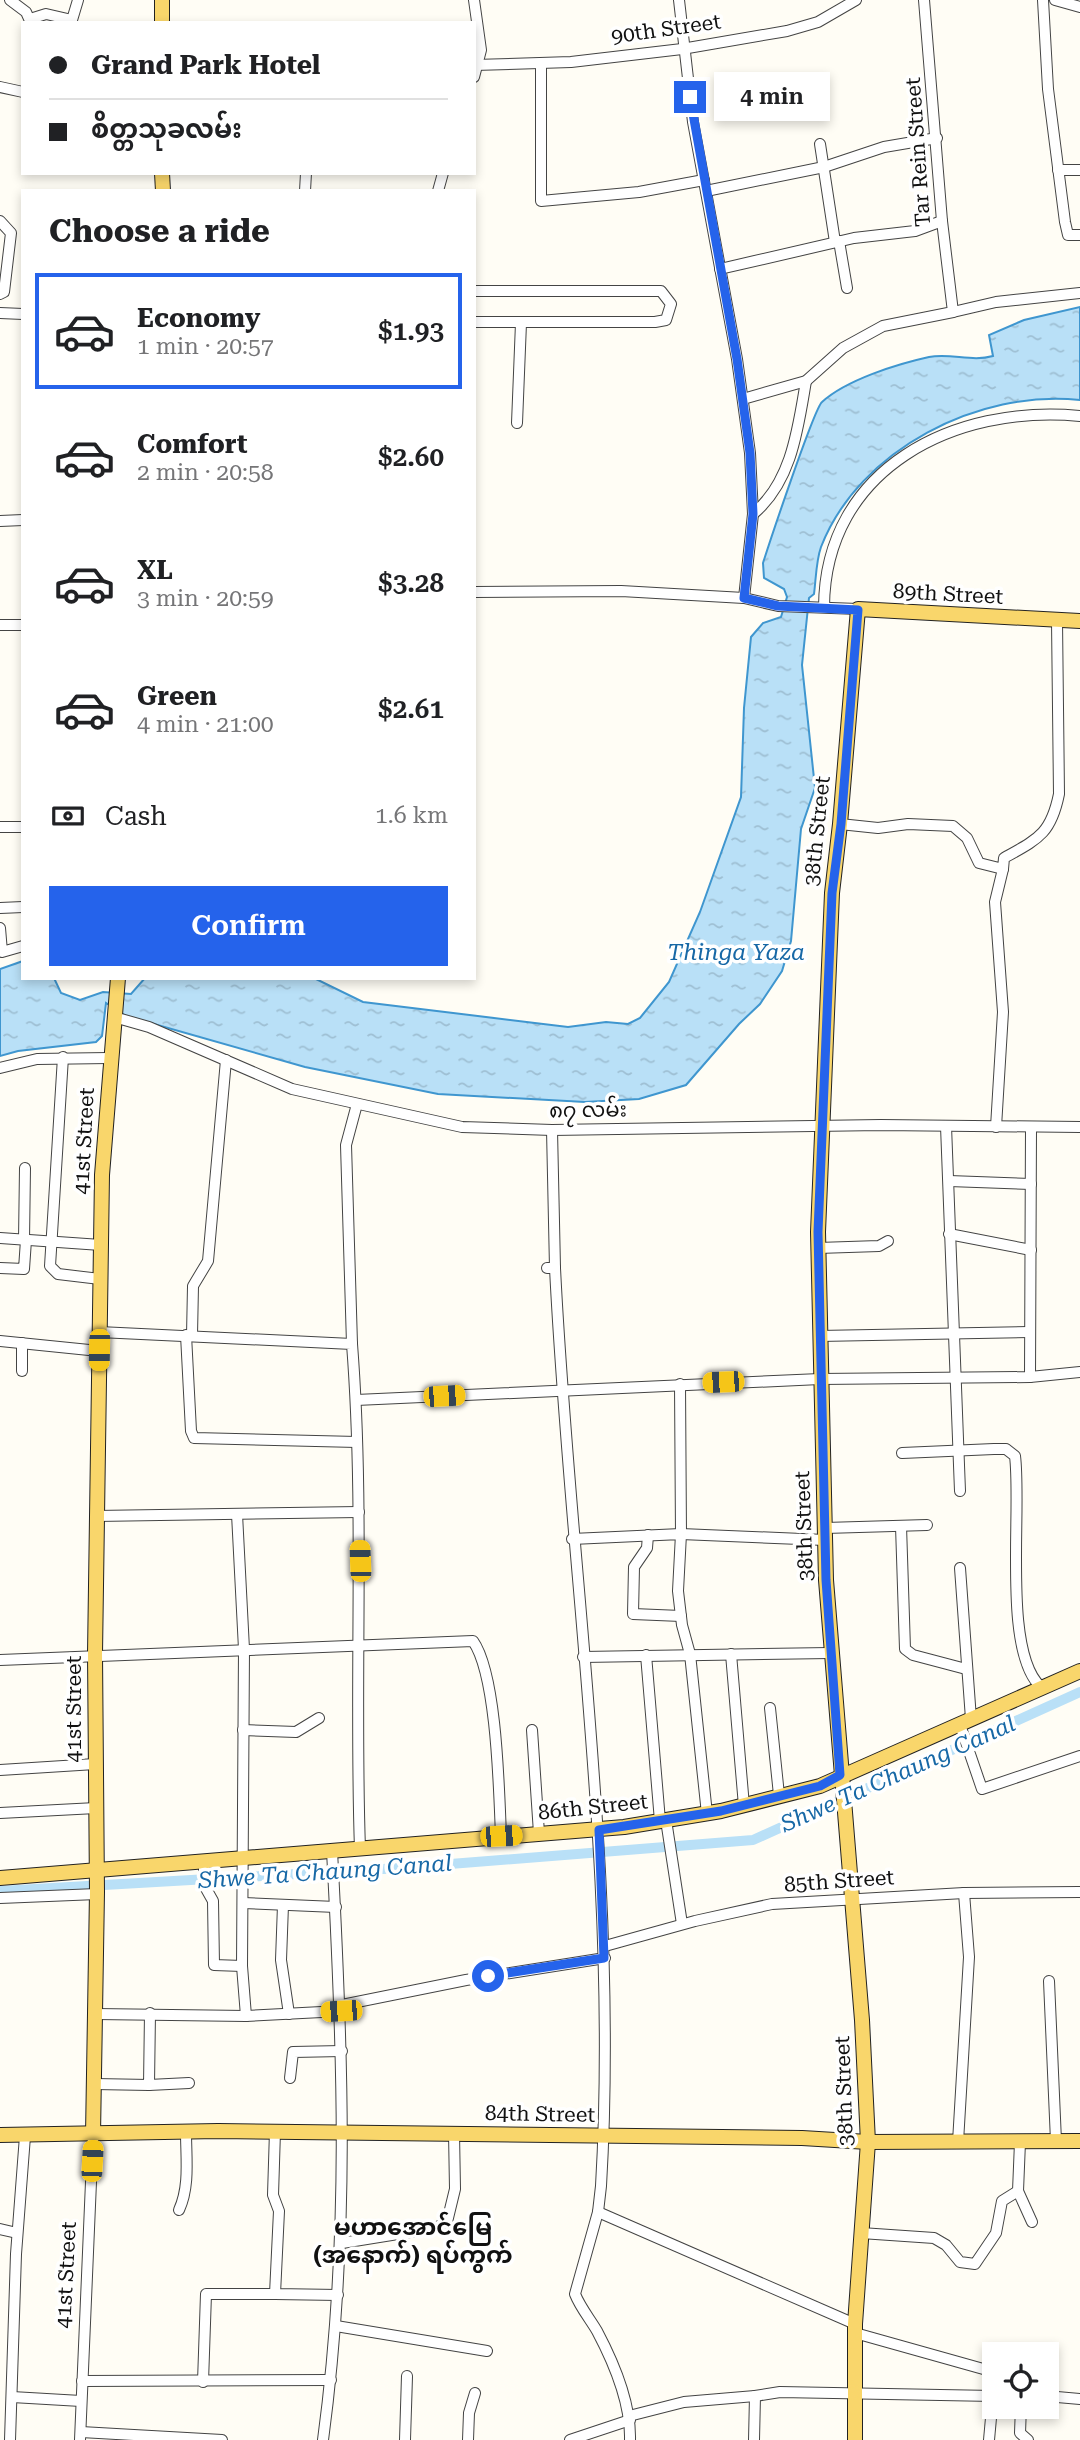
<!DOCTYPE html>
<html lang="en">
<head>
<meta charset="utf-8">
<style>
	body { margin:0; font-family:"Roboto Serif","Noto Sans Myanmar",serif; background:#f2f2f2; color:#202124; height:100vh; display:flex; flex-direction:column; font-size:26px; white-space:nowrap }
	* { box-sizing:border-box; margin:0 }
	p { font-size:23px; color:#757577 }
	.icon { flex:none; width:38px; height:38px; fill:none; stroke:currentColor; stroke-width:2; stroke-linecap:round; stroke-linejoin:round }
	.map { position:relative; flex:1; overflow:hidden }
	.drawer { position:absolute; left:21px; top:189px; width:455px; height:791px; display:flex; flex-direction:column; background:#fff; border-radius:0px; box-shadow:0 4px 10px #0003 }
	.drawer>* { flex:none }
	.guide { position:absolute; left:21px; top:21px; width:455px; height:154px; border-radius:0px; box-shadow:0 4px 10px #0003; display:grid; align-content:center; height:154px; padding:0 28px; background:#fff }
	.fabs { position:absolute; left:982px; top:2342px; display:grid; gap:14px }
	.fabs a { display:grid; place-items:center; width:77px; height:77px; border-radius:0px; background:#fff; box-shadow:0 4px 10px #0003; font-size:35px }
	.end { position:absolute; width:32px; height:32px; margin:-16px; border:9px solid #2563eb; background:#fff; box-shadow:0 0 0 4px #fff }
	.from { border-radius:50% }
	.bubble { position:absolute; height:49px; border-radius:0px; background:#fff; box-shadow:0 4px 10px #0003; font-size:23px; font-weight:600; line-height:49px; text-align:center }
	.car { position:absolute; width:21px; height:42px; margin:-21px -10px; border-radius:9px; box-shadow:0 0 5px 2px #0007; background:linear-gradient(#f5c518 24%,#345 0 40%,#f5c518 0 76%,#345 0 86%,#f5c518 0) }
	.guide b { display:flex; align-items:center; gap:24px; height:66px; font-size:26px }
	.guide b+b { border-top:2px solid #e0e0e0 }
	.guide i { width:18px; height:18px; background:#202124 }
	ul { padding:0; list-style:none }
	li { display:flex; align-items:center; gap:21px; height:116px; margin:0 14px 10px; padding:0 14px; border:4px solid transparent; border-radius:0px }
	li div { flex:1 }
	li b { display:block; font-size:26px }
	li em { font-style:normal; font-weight:600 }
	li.active { border-color:#2563eb }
	li>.icon { width:63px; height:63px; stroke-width:1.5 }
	h2 { padding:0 28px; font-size:32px; line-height:84px }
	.pay { display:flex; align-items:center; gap:18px; height:77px; padding:0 28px; font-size:26px }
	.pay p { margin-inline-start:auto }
	.cta { display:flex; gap:14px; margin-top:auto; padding:14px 28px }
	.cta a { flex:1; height:80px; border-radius:0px; background:#2563eb; color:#fff; font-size:28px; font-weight:600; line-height:80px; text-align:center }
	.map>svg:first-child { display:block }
	.water { fill:url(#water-ripples); stroke:#3f96cf; stroke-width:2 }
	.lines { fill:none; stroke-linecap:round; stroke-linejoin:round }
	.canal { stroke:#b9e0f7; stroke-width:10 }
	.minor-casing { stroke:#444; stroke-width:12 }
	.major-casing { stroke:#222; stroke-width:16 }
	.minor { stroke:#fff; stroke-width:10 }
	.major { stroke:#f9d66b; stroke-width:14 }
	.route { stroke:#2563eb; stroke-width:9 }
	.labels { text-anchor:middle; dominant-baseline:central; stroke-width:7; stroke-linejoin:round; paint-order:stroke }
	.street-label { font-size:21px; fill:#111; stroke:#fff }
	.water-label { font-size:23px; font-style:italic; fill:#1768a6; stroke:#fff }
	.quarter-label { font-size:24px; font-weight:bold; fill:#111; stroke:#fff }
</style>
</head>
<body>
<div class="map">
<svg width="1080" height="2440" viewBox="0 0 1080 2440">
	<defs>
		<pattern id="water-ripples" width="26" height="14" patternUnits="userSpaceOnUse" patternTransform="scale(1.75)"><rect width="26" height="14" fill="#b9e0f7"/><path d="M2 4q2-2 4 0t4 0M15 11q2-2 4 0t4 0" fill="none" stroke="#9ebfd3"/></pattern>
	</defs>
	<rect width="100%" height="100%" fill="#fffdf5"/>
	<!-- water -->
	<path class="water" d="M1080,307v93c-100,-11 -221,49 -259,147 -5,14 -5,32 -7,47l-5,4 -7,67 13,123 -14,41 -10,112 -9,30 -22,33 -21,20 -53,61 -47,14 -54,3 -147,-8 -133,-27 -179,-51 -20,-13 -4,33 -6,6 -78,9 -18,5v-87l23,-8v17h31l7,15 19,7 23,-8 28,2 14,-16h169l49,24 205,25 38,-5 22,2 12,-6 29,-36 31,-70 41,-115 3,-89 7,-71 12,-14 18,-6 6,-20 -3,-8 -20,-11 -1,-15c7,-22 51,-154 59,-161 24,-22 75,-38 107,-45 22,-4 43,5 64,-1l-4,-21 35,-15z"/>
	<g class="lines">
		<!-- canal -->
		<polyline class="canal" points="0,1891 400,1868 753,1840 1080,1692"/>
		<defs>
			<g id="minor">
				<polyline points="10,0 26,12 31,23"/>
				<polyline points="474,0 481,50 474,77"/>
				<polyline points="679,0 693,122 737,359 750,453 753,514 744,598"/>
				<polyline points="1043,0 1048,89 1065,222 1068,235 1080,235"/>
				<polyline points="1055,0 1080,7"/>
				<polyline points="30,19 46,14 72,20 78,0"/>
				<polyline points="541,64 541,201 639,192 704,180"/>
				<polyline points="474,65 571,62 682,49 787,31 818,22 856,0"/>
				<polyline points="0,87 23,92"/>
				<polyline points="820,144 835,242"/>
				<polyline points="1058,170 1080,170"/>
				<polyline points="305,191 306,173"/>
				<polyline points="438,191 443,173"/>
				<polyline points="706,191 824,167 884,147 937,138"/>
				<polyline points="0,221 11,233 4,292 0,294"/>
				<polyline points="839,241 847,288"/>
				<polyline points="720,269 854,238 915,231 942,221"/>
				<polyline points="474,291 661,291 671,304 666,320 655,322 474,322"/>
				<polyline points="953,312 996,302 1080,293"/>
				<polyline points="0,313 23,314"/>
				<polyline points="743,399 806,381 843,348 883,326 953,312 942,221 924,0"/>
				<polyline points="517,423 521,323"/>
				<path d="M753,514c39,-32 45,-86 53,-133"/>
				<polyline points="0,521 23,520"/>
				<polyline points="474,592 621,591 744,598 778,606 858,609"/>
				<path d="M824,607c1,-139 131,-203 256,-191"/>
				<polyline points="0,625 23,625"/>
				<path d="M840,824l38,4 30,-4 45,2 14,12 12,25 24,6 1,-11c34,-19 47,-24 55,-64l-2,-173"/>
				<polyline points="0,827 23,827"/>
				<polyline points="0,908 23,907"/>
				<polyline points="0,928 2,952 23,946"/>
				<polyline points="114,1017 149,1027 292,1089 462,1127 552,1130 881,1125 1080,1127"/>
				<polyline points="63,1057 50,1266 58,1274 100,1279"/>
				<polyline points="0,1068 37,1059 109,1058"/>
				<polyline points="946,1126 960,1491"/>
				<polyline points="996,1127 1003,1012 995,902 1003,869"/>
				<polyline points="949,1181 1031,1184"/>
				<polyline points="949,1234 1031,1250"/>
				<polyline points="0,1238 101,1245"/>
				<polyline points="24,1240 25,1168"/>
				<polyline points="818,1248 879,1246 888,1241"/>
				<polyline points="0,1268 24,1269 26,1240"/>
				<polyline points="547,1268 555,1268 552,1130"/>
				<path d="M555,1268c15,306 64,611 46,918l-3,26 -23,82c5,13 15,25 22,37 17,32 34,73 33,109"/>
				<path d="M99,1332l253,12c13,168 2,337 8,505"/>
				<polyline points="186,1335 191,1431 194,1438 357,1442"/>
				<polyline points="192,1335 193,1286 208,1261 226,1060"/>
				<polyline points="819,1336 1029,1332"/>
				<polyline points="0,1341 99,1351"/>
				<polyline points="352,1344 346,1145 357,1104"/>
				<polyline points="22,1371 22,1343"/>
				<polyline points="1030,1377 1031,1128"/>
				<polyline points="680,1384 681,1534 825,1540"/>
				<polyline points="356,1400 820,1379 1030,1377 1080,1372"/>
				<path d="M902,1453l92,-4h12l9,7c7,55 -13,196 26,231"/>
				<polyline points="237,1514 244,1649 242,1966 246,2016"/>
				<polyline points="96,1516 359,1512"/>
				<polyline points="901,1526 905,1649 913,1655 966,1669"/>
				<polyline points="825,1528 927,1525"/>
				<polyline points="648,1535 647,1548 634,1567 633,1614 681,1616"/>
				<polyline points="572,1539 681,1534 678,1591 682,1625 690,1654 707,1814"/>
				<polyline points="960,1568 971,1719"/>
				<polyline points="731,1654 744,1806"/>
				<polyline points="646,1655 660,1821"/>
				<polyline points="583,1657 830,1653"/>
				<path d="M0,1660l473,-19c24,34 26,150 28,195"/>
				<polyline points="770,1708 779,1795"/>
				<polyline points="960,1725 982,1789 1080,1756"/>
				<polyline points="243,1730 296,1732 319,1718"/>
				<polyline points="532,1730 539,1833"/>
				<polyline points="0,1770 95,1764"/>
				<polyline points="0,1813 96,1808"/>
				<polyline points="666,1820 682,1924"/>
				<polyline points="204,1862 204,1885 213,1901 214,1965 242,1966"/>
				<polyline points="0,1898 97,1894"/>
				<polyline points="243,1903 336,1907"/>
				<polyline points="283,1905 281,1960 289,2014"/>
				<polyline points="605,1946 695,1921 772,1904 964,1893 1080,1892"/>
				<polyline points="1049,1981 1056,2141"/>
				<polyline points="342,2005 466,1980 605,1958"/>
				<polyline points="96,2014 246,2016 341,2011"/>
				<polyline points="290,2078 293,2052 342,2051"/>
				<polyline points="95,2084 149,2085 150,2013"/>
				<polyline points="149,2085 189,2083"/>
				<polyline points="275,2131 273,2195 279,2211 275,2294 338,2295"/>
				<polyline points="958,2142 969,1957 964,1893"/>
				<polyline points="1018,2191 1032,2222"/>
				<path d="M179,2210c11,-24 7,-52 7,-78"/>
				<polyline points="598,2212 855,2324"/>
				<polyline points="0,2229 17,2233"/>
				<polyline points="861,2233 934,2238 946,2245 960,2262 975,2264 996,2233 1002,2201 1018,2191 1020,2142"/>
				<polyline points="342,2243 435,2228 447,2222 455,2189 454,2133"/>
				<polyline points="336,2326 487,2351"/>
				<polyline points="855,2333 994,2372"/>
				<polyline points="82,2381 331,2380"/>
				<polyline points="203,2382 206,2294 275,2294"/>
				<polyline points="1046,2396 1080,2399"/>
				<polyline points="12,2397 81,2401"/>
				<polyline points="1021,2406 1020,2433 1028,2440"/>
				<polyline points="629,2416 684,2402 755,2396"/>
				<polyline points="81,2432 222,2440"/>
				<polyline points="10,2440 16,2254 25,2136"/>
				<polyline points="80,2440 93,2135"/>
				<path d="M323,2440c27,-201 20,-387 9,-589"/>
				<polyline points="405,2440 407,2376"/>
				<polyline points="468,2440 469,2413 475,2393"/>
				<polyline points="570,2440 630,2420"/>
				<polyline points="754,2440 755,2396 780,2392 994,2396"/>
				<polyline points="989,2440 993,2396"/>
			</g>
			<g id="major">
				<polyline points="162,23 162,0"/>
				<polyline points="162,173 163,191"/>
				<polyline points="0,1878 624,1827 721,1811 820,1786 1080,1671"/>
				<polyline points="0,2135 218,2131 802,2138 868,2142 1080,2141"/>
				<polyline points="93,2135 97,1892 95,1654 102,1175 118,978"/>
				<polyline points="855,2440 855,2324 868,2142 862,2020 826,1580 818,1232 832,893 840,824 858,609 1080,621"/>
			</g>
		</defs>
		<!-- minor casing -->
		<use href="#minor" class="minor-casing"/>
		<!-- major casing -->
		<use href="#major" class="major-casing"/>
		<!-- minor -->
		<use href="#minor" class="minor"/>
		<!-- major -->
		<use href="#major" class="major"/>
	</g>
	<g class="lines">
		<!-- route -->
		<polyline class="route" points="488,1976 604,1958 599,1830 721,1811 820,1786 840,1775 826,1580 818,1232 832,893 841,824 858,610 778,606 744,598 753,514 750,453 737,359 690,97"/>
	</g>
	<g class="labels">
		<!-- street labels -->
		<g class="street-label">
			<text transform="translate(666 29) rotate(-8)">90th Street</text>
			<text transform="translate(918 152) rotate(-94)">Tar Rein Street</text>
			<text transform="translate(948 594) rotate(3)">89th Street</text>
			<text transform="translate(817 831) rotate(-84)">38th Street</text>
			<text transform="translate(588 1110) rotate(-1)">၈၇ လမ်း</text>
			<text transform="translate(84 1141) rotate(-87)">41st Street</text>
			<text transform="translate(804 1526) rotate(-92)">38th Street</text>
			<text transform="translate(74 1709) rotate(-90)">41st Street</text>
			<text transform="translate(593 1807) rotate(-6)">86th Street</text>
			<text transform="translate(839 1881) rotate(-4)">85th Street</text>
			<text transform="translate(844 2091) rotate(-92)">38th Street</text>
			<text transform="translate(540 2114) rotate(1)">84th Street</text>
			<text transform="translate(66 2275) rotate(-87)">41st Street</text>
		</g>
		<!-- water labels -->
		<g class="water-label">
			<text x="736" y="952">Thinga Yaza</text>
			<text transform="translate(898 1774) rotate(-24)">Shwe Ta Chaung Canal</text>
			<text transform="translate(325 1872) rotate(-4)">Shwe Ta Chaung Canal</text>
		</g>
		<!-- quarter labels -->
		<g class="quarter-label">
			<text x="413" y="2227">မဟာအောင်မြေ<tspan x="413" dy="28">(အနောက်) ရပ်ကွက်</tspan></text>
		</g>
	</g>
</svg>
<div class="fabs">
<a><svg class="icon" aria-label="locate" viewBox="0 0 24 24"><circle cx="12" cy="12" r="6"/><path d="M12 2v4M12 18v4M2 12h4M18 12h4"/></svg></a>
</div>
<i class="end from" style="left:488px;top:1976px"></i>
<i class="end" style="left:690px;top:97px"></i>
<div class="bubble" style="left:714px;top:72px;width:116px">4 min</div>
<i class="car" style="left:99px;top:1350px;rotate:181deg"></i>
<i class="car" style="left:723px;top:1382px;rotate:268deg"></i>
<i class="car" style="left:444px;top:1396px;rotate:87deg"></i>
<i class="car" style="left:360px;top:1561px;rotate:358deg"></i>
<i class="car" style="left:501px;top:1836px;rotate:87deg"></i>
<i class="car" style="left:341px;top:2011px;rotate:267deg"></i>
<i class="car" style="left:92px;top:2161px;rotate:3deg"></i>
<div class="guide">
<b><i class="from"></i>Grand Park Hotel</b>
<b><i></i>စိတ္တသုခလမ်း</b>
</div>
<section class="drawer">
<h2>Choose a ride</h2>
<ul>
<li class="active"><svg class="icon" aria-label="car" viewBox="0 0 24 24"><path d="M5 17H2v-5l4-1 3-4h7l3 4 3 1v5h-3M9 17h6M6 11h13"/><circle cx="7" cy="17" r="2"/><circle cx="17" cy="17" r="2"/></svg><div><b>Economy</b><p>1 min · 20:57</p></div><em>$1.93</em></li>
<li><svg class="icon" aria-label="car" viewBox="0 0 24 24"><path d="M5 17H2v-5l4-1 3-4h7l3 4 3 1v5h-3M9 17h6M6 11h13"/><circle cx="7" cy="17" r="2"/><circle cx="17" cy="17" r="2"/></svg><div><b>Comfort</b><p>2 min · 20:58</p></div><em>$2.60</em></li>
<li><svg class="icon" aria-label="car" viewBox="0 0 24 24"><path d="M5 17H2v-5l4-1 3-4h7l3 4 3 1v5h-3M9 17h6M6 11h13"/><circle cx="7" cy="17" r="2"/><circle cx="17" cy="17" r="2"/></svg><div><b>XL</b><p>3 min · 20:59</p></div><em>$3.28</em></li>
<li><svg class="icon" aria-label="car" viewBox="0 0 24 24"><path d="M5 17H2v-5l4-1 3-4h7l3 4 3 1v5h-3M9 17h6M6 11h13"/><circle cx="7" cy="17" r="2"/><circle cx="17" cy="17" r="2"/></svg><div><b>Green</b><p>4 min · 21:00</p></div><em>$2.61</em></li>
</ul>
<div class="pay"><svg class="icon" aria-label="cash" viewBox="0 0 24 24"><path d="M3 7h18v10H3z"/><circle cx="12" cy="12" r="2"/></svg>Cash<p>1.6 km</p></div>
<div class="cta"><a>Confirm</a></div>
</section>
</div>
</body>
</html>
